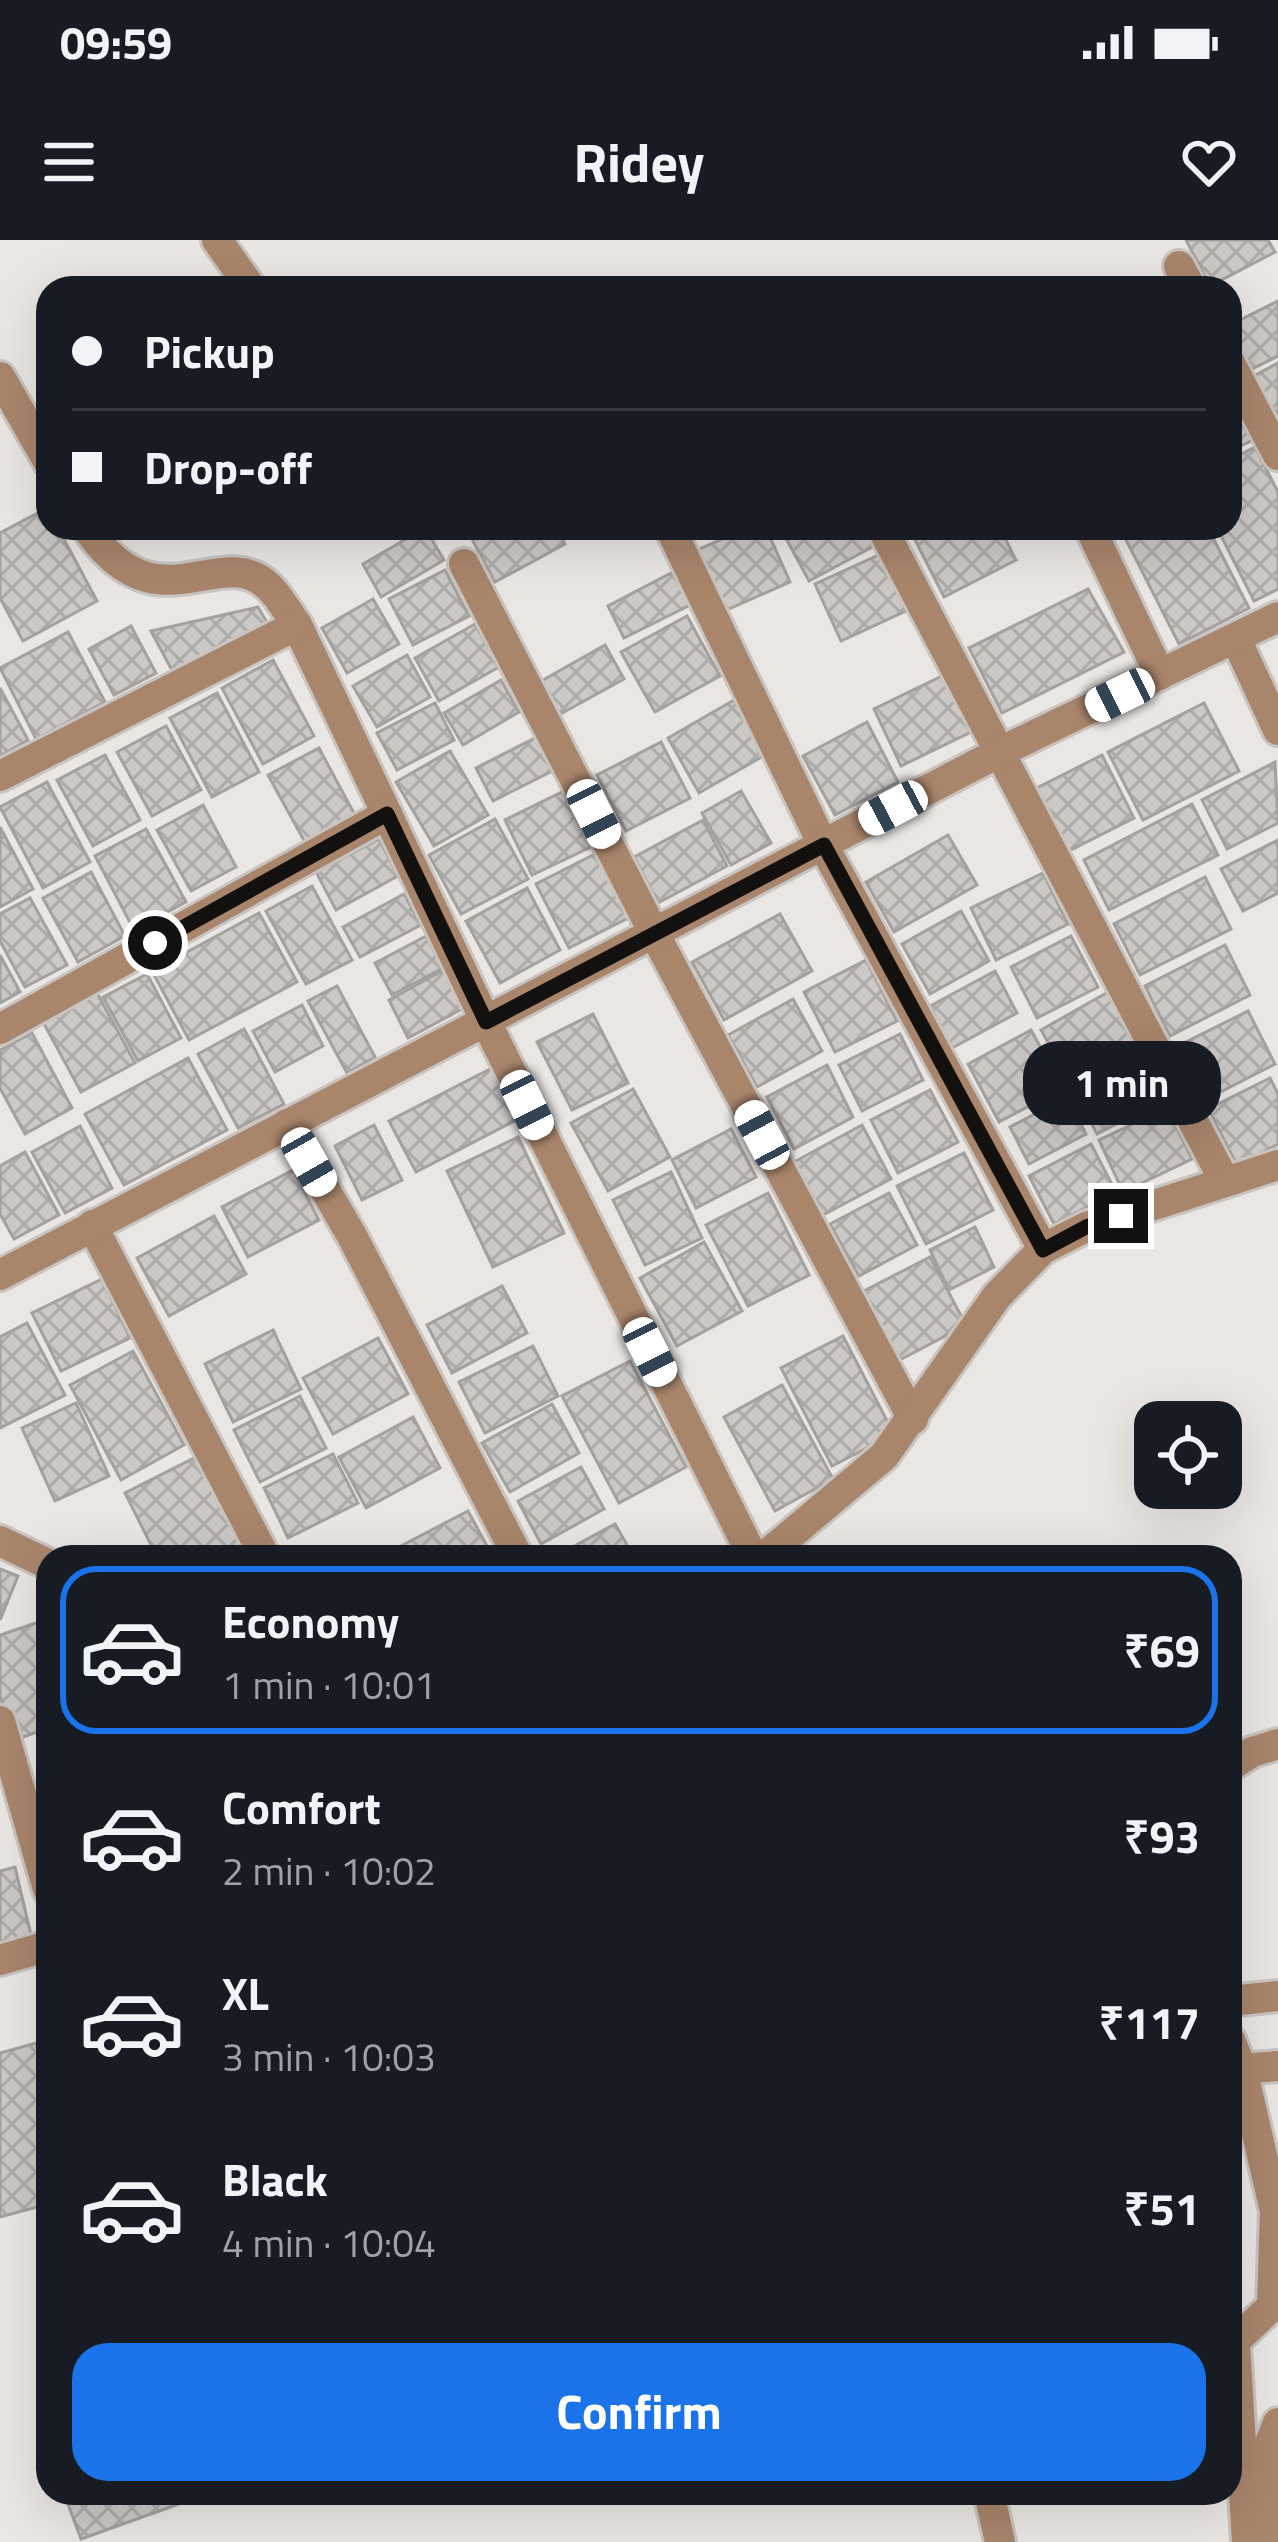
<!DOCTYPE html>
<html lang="en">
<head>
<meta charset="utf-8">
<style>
	body { margin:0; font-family:"Titillium Web",sans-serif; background:#20242c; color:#f1f3f6; height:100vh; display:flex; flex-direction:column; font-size:45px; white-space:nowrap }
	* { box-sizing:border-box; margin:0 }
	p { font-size:39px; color:#9ea1a6 }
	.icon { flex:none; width:66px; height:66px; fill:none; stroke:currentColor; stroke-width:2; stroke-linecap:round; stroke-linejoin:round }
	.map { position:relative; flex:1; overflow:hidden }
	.panel { position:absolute; left:36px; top:1305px; width:1206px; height:960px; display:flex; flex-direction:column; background:#171b24; border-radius:36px; box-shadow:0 12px 48px #0002 }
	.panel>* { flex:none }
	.guide { position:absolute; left:36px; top:36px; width:1206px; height:264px; border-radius:36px; box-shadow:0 12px 48px #0002; display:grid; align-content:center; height:264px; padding:0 36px; background:#171b24 }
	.tools { position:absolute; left:1134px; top:1161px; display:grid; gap:24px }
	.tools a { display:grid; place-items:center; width:108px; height:108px; border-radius:24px; background:#171b24; box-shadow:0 12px 48px #0002; font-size:60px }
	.end { position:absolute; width:54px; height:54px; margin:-27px; border:15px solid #121110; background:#fff; box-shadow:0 0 0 6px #fff }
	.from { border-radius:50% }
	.bubble { position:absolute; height:84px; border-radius:36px; background:#171b24; box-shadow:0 12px 48px #0002; font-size:39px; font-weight:700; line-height:84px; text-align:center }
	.car { position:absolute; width:36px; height:72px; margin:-36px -18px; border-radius:15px; box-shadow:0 0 9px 3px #0007; background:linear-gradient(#fff 24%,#345 0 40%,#fff 0 76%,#345 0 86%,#fff 0) }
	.guide b { display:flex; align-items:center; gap:42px; height:114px; font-size:45px }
	.guide b+b { border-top:3px solid #363941 }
	.guide i { width:30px; height:30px; background:#f1f3f6 }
	ul { padding:21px 0 0; list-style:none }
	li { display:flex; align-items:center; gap:36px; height:168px; margin:0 24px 18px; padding:0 12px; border:6px solid transparent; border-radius:36px }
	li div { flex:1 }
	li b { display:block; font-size:45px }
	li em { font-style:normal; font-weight:700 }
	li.active { border-color:#1a73e8 }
	li>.icon { width:108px; height:108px; stroke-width:1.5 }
	.cta { display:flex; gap:24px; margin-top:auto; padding:24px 36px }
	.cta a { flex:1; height:138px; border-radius:36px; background:#1a73e8; color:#fff; font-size:48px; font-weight:700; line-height:138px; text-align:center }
	.status { display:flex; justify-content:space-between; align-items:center; height:84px; padding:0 60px; background:#171b24; direction:ltr }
	.status svg { height:33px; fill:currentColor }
	header { display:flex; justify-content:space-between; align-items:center; height:156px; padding:0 36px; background:#171b24; font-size:54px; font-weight:700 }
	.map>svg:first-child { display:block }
	.building { fill:url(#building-cross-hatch); stroke:#a3a09e; stroke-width:3 }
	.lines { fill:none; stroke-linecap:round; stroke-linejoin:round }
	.minor-casing { stroke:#c7c4c1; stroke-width:36 }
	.minor { stroke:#a9856b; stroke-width:30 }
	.route { stroke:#121110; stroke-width:15 }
</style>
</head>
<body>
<div class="status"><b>09:59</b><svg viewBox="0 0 49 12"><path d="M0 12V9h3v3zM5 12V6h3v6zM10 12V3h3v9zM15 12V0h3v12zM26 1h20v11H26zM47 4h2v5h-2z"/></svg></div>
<header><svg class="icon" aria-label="menu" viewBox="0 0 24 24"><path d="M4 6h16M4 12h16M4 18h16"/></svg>Ridey<svg class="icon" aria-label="heart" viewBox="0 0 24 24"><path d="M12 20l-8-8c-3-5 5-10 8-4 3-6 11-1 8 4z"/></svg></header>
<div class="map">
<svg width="1278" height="2302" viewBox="0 0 1278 2302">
	<defs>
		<pattern id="building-cross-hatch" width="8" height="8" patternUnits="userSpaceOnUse" patternTransform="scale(3)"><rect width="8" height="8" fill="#cbc8c6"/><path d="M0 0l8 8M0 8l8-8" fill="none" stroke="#adaba9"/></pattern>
	</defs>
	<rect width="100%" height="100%" fill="#e9e6e3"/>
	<!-- building -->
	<g class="building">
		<polygon points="1186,0 1268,0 1275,12 1210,46"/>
		<polygon points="1278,61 1278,116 1248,131 1230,93 1230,85"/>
		<polygon points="1278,123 1278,193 1248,139"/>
		<polygon points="1243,176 1255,199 1230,211 1230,183"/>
		<polygon points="1255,207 1278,252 1278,349 1254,361 1217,288 1230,288 1230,220"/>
		<polygon points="47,268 48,288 58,288 97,361 23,401 0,358 0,293"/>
		<polygon points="425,288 444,320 381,357 363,324"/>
		<polygon points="466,288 556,288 565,304 495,342"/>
		<polygon points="747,288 766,288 790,342 722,372 695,311"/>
		<polygon points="787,288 865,288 874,306 809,341 782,291"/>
		<polygon points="938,288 1000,288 1016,320 944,357 915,300"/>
		<polygon points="1120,288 1208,288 1249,368 1179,404"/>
		<polygon points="881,314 908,370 841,401 815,344"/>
		<polygon points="445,330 469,376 413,405 389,359"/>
		<polygon points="673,332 690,365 624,398 608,366"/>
		<polygon points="1088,349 1124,412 1002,473 969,408"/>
		<polygon points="373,359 399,404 347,433 322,388"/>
		<polygon points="258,367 269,386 175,436 151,391"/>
		<polygon points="687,376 720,436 655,472 621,412"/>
		<polygon points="475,384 499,427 439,461 415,418"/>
		<polygon points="131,386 156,433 114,455 89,409"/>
		<polygon points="68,392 105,462 36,499 0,428"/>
		<polygon points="605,405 624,439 555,477 536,444"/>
		<polygon points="407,415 430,457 377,487 353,446"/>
		<polygon points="273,420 314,496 263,524 222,448"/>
		<polygon points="944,435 971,492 901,526 874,469"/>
		<polygon points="501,440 519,472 463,505 444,473"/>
		<polygon points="0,448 28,500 0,516"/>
		<polygon points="217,453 259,532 212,557 170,478"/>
		<polygon points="734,460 765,515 699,553 668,498"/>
		<polygon points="435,463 454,500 397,530 377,493"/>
		<polygon points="1204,463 1239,531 1143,580 1108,512"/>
		<polygon points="867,482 898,542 835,575 803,516"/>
		<polygon points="166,486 201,550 152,576 117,512"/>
		<polygon points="539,496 556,529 493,561 476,528"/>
		<polygon points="661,502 690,558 626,591 597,535"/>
		<polygon points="319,508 357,579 307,606 268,535"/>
		<polygon points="450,511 488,575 434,606 396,542"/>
		<polygon points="105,515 140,580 93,606 57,540"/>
		<polygon points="1102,515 1134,578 1065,613 1033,550"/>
		<polygon points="1275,522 1278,583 1227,609 1202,560"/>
		<polygon points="47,542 90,622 43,648 0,567"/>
		<polygon points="568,549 595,605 532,635 505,580"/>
		<polygon points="741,551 771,603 731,625 702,573"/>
		<polygon points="1192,564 1218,615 1109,670 1084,620"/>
		<polygon points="203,565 236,627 191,651 157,590"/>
		<polygon points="495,579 528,639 461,674 429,615"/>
		<polygon points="703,580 727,626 658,663 634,617"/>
		<polygon points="0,587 33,649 0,667"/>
		<polygon points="146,589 186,662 134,690 95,616"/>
		<polygon points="948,595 977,645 894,692 866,642"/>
		<polygon points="379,599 398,636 336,670 316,632"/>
		<polygon points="1278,600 1278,653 1243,671 1221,629"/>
		<polygon points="597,613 630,677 569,708 536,644"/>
		<polygon points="91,632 125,696 78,722 43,658"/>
		<polygon points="1043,633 1068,684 996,720 971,668"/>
		<polygon points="1205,637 1231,689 1140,735 1114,684"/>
		<polygon points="312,646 352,720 306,744 266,671"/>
		<polygon points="527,648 560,710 500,743 466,681"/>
		<polygon points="404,654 421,685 360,717 343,687"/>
		<polygon points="30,658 67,725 25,747 0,701 0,674"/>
		<polygon points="961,671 989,721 930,754 902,704"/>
		<polygon points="259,673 297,742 189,800 152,731"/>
		<polygon points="780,674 812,731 724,780 692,722"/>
		<polygon points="426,696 443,728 392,755 375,723"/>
		<polygon points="1071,696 1098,747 1037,778 1011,727"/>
		<polygon points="1225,705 1250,755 1170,796 1145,746"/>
		<polygon points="0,715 20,752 0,763"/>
		<polygon points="866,720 897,781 835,812 804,752"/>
		<polygon points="444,730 464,768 408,798 389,760"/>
		<polygon points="995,731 1017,773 952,808 930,766"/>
		<polygon points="147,734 181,798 138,821 103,757"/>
		<polygon points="337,746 375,817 347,833 308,761"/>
		<polygon points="96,751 135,823 81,852 42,780"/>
		<polygon points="1108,752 1136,801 1069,839 1041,790"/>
		<polygon points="793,759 822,811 757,847 728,795"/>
		<polygon points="302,765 323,806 275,832 253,791"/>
		<polygon points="1248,771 1275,824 1201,862 1174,808"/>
		<polygon points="593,774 628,843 572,870 537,802"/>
		<polygon points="244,789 284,864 238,888 198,814"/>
		<polygon points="1031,790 1063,848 999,882 968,824"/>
		<polygon points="32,793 72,868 25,894 0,848 0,810"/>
		<polygon points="900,794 923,840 862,871 839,825"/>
		<polygon points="1141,815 1163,860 1097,894 1074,850"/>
		<polygon points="188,818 227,890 124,945 85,874"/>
		<polygon points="827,825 853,877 794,909 767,857"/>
		<polygon points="494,827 520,878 416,932 389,881"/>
		<polygon points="1270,838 1278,854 1278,904 1237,925 1208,869"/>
		<polygon points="633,849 670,917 608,951 571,883"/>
		<polygon points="930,850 958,902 898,933 871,880"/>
		<polygon points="1067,857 1086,894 1029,924 1010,887"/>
		<polygon points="1167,868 1192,919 1123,952 1099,900"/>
		<polygon points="374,885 402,940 362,960 335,906"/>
		<polygon points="862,885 891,939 823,975 794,922"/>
		<polygon points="80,886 112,948 65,973 32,912"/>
		<polygon points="731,889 756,937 696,968 672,920"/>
		<polygon points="518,897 564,993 493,1027 447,931"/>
		<polygon points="1091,904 1116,952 1054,984 1029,936"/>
		<polygon points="25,912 59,975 14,999 0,974 0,926"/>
		<polygon points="964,913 993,970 926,1004 897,946"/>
		<polygon points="293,930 319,980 248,1017 222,967"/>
		<polygon points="671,932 702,998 645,1025 613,960"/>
		<polygon points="768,953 809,1035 748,1066 706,985"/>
		<polygon points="889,953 917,1005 859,1036 830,984"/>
		<polygon points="214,976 246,1034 169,1076 137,1018"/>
		<polygon points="975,987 994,1027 949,1050 930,1010"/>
		<polygon points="704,1002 742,1071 677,1106 640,1038"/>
		<polygon points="930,1017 966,1085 894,1123 858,1054"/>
		<polygon points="102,1039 130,1098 61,1131 32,1073"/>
		<polygon points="502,1046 527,1093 452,1133 427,1085"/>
		<polygon points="27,1083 65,1155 0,1188 0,1097"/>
		<polygon points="273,1090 301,1149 233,1182 205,1124"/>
		<polygon points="843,1096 894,1194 832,1226 781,1128"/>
		<polygon points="378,1098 408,1154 333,1194 303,1138"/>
		<polygon points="533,1106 558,1156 485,1193 459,1142"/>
		<polygon points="133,1111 184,1205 121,1240 70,1145"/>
		<polygon points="630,1121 686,1227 619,1263 562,1156"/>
		<polygon points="782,1145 833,1239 775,1271 724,1177"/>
		<polygon points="300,1156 326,1208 260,1242 234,1190"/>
		<polygon points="76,1163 109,1236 55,1261 22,1188"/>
		<polygon points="552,1164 579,1213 510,1252 482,1203"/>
		<polygon points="413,1177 440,1228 366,1268 339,1217"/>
		<polygon points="333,1214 358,1263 288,1298 264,1248"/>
		<polygon points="200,1215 245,1303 217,1317 157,1317 125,1253"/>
		<polygon points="581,1227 604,1269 541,1304 518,1261"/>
		<polygon points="468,1271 493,1317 402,1317 397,1308"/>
		<polygon points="615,1284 634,1317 554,1317"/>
		<polygon points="0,1329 18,1336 0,1380"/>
		<polygon points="39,1382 48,1406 48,1488 15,1500 0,1457 0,1395"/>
		<polygon points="15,1627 31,1695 0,1703 0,1631"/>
		<polygon points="36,1803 48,1844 48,1964 0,1977 0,1813"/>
		<polygon points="74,2253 206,2253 207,2254 81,2299 65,2256"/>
	</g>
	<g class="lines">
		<defs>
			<g id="minor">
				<polyline points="217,0 251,48"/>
				<polyline points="1179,26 1191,48"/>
				<polyline points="1230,123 1278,215"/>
				<polyline points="0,137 48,221"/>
				<path d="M87,288c71,104 133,11 182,59 11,10 19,26 28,38l189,397 267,535"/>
				<polyline points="670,288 823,605 1043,1009"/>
				<polyline points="882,288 1225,942"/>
				<polyline points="1090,288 1160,435"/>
				<polyline points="464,324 654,693 913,1179"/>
				<polyline points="1236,399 1278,490"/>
				<polyline points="0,536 297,385"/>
				<polyline points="0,789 387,574"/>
				<polyline points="287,884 352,996 518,1317"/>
				<polyline points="92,985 265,1317"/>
				<polyline points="0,1035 998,513 1278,377"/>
				<polyline points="0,1301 48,1324"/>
				<polyline points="764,1317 884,1216 997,1056 1043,1009 1086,987 1278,925"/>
				<polyline points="0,1481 48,1649"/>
				<polyline points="1230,1526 1252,1512 1278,1504"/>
				<polyline points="0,1720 48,1706"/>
				<polyline points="1230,1761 1278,1756"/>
				<polyline points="1230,1800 1242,1829 1275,1971 1272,2066 1230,2106"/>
				<polyline points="1242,1829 1278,1826"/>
				<polyline points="1235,2105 1247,2302"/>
				<polyline points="989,2253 1000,2302"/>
				<polyline points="1273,2302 1265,2215 1278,2183"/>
			</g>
		</defs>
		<!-- minor casing -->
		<use href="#minor" class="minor-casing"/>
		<!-- minor -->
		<use href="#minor" class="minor"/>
	</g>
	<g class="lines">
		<!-- route -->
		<polyline class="route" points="155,703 387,574 486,782 824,605 1043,1010 1086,987 1121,976"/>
	</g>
</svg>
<div class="tools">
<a><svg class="icon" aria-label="locate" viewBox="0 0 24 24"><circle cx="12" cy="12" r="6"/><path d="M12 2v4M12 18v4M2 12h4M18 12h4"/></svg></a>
</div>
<i class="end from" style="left:155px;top:703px"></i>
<i class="end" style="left:1121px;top:976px"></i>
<div class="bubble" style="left:1023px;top:801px;width:198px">1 min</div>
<i class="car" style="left:1120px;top:455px;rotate:244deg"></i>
<i class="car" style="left:893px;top:568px;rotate:242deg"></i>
<i class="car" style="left:594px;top:574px;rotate:153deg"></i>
<i class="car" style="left:527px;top:865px;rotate:154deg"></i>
<i class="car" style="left:762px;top:895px;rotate:332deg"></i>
<i class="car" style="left:309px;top:922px;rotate:150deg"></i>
<i class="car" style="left:650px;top:1112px;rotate:153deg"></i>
<div class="guide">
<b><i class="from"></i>Pickup</b>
<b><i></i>Drop-off</b>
</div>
<section class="panel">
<ul>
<li class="active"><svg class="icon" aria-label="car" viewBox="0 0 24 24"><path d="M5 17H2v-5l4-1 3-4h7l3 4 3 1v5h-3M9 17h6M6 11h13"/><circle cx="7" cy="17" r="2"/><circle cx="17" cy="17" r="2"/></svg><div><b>Economy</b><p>1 min · 10:01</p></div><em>₹69</em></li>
<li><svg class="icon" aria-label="car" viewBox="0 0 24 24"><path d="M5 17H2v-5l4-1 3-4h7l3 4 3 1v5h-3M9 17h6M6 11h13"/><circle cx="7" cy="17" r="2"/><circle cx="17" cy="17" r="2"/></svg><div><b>Comfort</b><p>2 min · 10:02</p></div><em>₹93</em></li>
<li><svg class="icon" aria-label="car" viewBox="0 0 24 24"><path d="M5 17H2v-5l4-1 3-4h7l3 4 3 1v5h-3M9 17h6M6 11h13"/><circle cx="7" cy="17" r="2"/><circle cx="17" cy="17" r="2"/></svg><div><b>XL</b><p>3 min · 10:03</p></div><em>₹117</em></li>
<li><svg class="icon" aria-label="car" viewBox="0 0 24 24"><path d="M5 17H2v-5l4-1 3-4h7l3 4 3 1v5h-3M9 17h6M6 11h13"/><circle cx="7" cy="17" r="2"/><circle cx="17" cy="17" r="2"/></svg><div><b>Black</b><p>4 min · 10:04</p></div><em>₹51</em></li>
</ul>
<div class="cta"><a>Confirm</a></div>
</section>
</div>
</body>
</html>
